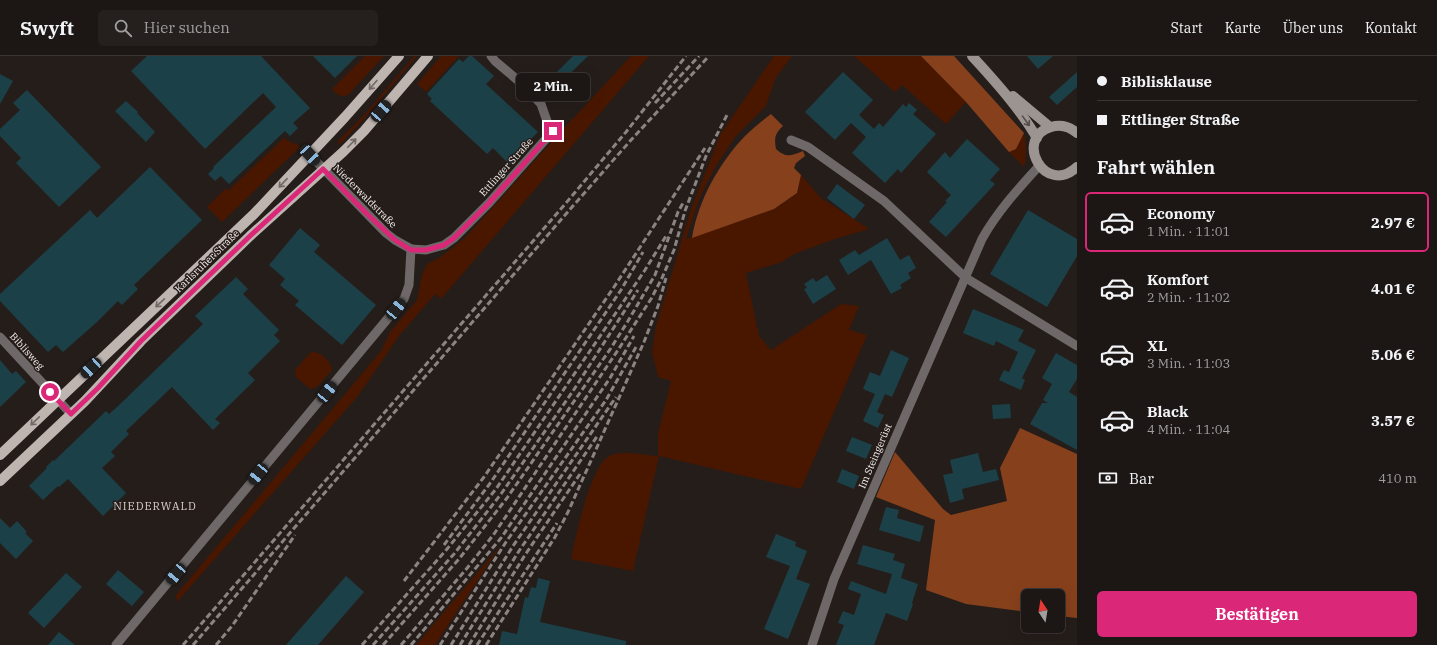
<!DOCTYPE html>
<html lang="de">
<head>
<meta charset="utf-8">
<style>
	body { margin:0; font-family:"IBM Plex Serif",serif; background:#251f1d; color:#f1f3f6; height:100vh; display:flex; flex-direction:column; font-size:15px; white-space:nowrap }
	* { box-sizing:border-box; margin:0 }
	p { font-size:13px; color:#a09fa0 }
	.icon { flex:none; width:22px; height:22px; fill:none; stroke:currentColor; stroke-width:2; stroke-linecap:round; stroke-linejoin:round }
	.map { position:relative; flex:1; overflow:hidden }
	.details { display:flex; flex-direction:column; background:#1c1614; width:360px }
	.details>* { flex:none }
	.guide { display:grid; align-content:center; height:88px; padding:0 20px; background:#1c1614 }
	.needle { width:26px; rotate:348deg }
	.fabs { position:absolute; left:1021px; top:533px; display:grid; gap:8px }
	.fabs a { display:grid; place-items:center; width:44px; height:44px; border-radius:6px; background:#1c1614; box-shadow:0 4px 16px #0002,0 0 0 1px #3a3534; font-size:20px }
	.end { position:absolute; width:18px; height:18px; margin:-9px; border:5px solid #db2777; background:#fff; box-shadow:0 0 0 2px #fff }
	.from { border-radius:50% }
	.bubble { position:absolute; height:28px; border-radius:6px; background:#1c1614; box-shadow:0 4px 16px #0002,0 0 0 1px #3a3534; font-size:13px; font-weight:700; line-height:28px; text-align:center }
	.car { position:absolute; width:12px; height:24px; margin:-12px -6px; border-radius:5px; box-shadow:0 0 3px 1px #0007; background:linear-gradient(#222 24%,#8ab4d8 0 40%,#222 0 76%,#8ab4d8 0 86%,#222 0) }
	.guide b { display:flex; align-items:center; gap:14px; height:38px; font-size:15px }
	.guide b+b { border-top:1px solid #3a3534 }
	.guide i { width:10px; height:10px; background:#f1f3f6 }
	ul { padding:0; list-style:none }
	li { display:flex; align-items:center; gap:12px; height:60px; margin:0 8px 6px; padding:0 12px; border:2px solid transparent; border-radius:6px }
	li div { flex:1 }
	li b { display:block; font-size:15px }
	li em { font-style:normal; font-weight:700 }
	li.selected { border-color:#db2777 }
	li>.icon { width:36px; height:36px; stroke-width:1.5 }
	h2 { padding:0 20px; font-size:18px; line-height:48px }
	.pay { display:flex; align-items:center; gap:10px; height:44px; padding:0 20px; font-size:15px }
	.pay p { margin-inline-start:auto }
	.button { display:flex; gap:8px; margin-top:auto; padding:8px 20px }
	.button a { flex:1; height:46px; border-radius:6px; background:#db2777; color:#fff; font-size:16px; font-weight:700; line-height:46px; text-align:center }
	header { display:flex; align-items:center; gap:24px; box-sizing:border-box; height:56px; padding:0 20px; background:#1c1614; border-bottom:1px solid #3a3534 }
	header strong { font-size:19px }
	nav { display:flex; gap:22px; margin-inline-start:auto; font-size:14px }
	.search { width:280px; height:36px; background:#251f1d; display:flex; align-items:center; gap:10px; box-sizing:border-box; padding:0 14px; border-radius:6px; color:#a09fa0; font-size:15px }
	main { display:flex; flex:1; min-height:0 }
	.map>svg:first-child { display:block }
	.green { fill:#491700 }
	.forest { fill:#87401c }
	.building { fill:#1c4048 }
	.lines { fill:none; stroke-linecap:round; stroke-linejoin:round }
	.street { stroke:#6e6968; stroke-width:9 }
	.secondary { stroke:#9b9491; stroke-width:10 }
	.primary { stroke:#beb5b1; stroke-width:10 }
	.rail { stroke:#8b8482; stroke-width:3; stroke-dasharray:6 3; stroke-linecap:butt }
	.oneway { stroke:#726966 }
	.oneway2 { stroke:#544d4a }
	.route { stroke:#db2777; stroke-width:5 }
	.labels { text-anchor:middle; dominant-baseline:central; stroke-width:3; stroke-linejoin:round; paint-order:stroke }
	.street-label { font-size:10px; fill:#f5efed; stroke:#251d1a }
	.neighbourhood-label { font-size:11px; letter-spacing:1px; fill:#d8cec9; stroke:#251d1a }
</style>
</head>
<body>
<header>
<strong>Swyft</strong>
<div class="search"><svg class="icon" aria-label="search" viewBox="0 0 24 24"><circle cx="10" cy="10" r="6"/><path d="M15 15l6 6"/></svg>Hier suchen</div>
<nav><a>Start</a><a>Karte</a><a>Über uns</a><a>Kontakt</a></nav>
</header>
<main>
<div class="map">
<svg width="1077" height="589" viewBox="0 0 1077 589">
	<rect width="100%" height="100%" fill="#251d1a"/>
	<!-- green -->
	<g class="green">
		<path d="M365,0h19l-35,38c-7,5 -13,0 -17,-5z"/>
		<polygon points="414,0 417,0 364,63 340,88 337,86 364,59"/>
		<polygon points="441,0 459,0 426,36 417,28"/>
		<polygon points="631,0 649,0 441,243 435,238 399,280 358,340 177,546 176,539 381,295 390,276 417,244 422,219 427,208 439,202 465,182 567,69"/>
		<path d="M774,0h18l-17,23 -9,27 -30,30 -20,30 -16,31 -10,29 -4,13 88,-30 23,-16 4,-18 20,23 48,31 -34,10 -41,15 -12,8 -36,11 13,63 12,14 70,-46 18,2 -10,24 18,5 -66,154 -142,-33 -26,115 -62,-12c4,-21 20,-94 38,-103 15,-7 34,-1 49,0v-23l13,-52 -13,-4 -6,-25 4,-26 35,-117 30,-76z"/>
		<polygon points="854,0 921,0 966,46 946,68 902,29 895,36"/>
		<path d="M1024,77c2,9 3,26 0,34l-15,-15 7,-3z"/>
		<polygon points="284,82 294,88 296,87 300,91 222,166 207,151 225,133 229,134"/>
		<path d="M312,296c9,0 19,9 20,18l-15,17 -7,2 -14,-12 -1,-7 15,-17z"/>
		<polygon points="501,489 435,589 416,589"/>
	</g>
	<!-- forest -->
	<g class="forest">
		<polygon points="921,0 954,0 1024,77 1016,93 1009,96 966,46"/>
		<path d="M771,58l12,12c-8,7 -9,12 -7,23 10,9 15,7 27,2l2,5 -9,7 -2,5 7,7 -4,18 -23,16 -82,29c6,-37 27,-75 53,-102 8,-8 17,-15 26,-22z"/>
		<polygon points="1020,372 1077,398 1077,562 1058,560 1058,540 1028,540 1028,556 966,548 926,534 935,464 876,441 895,396 943,453 951,459 1007,445 1000,412"/>
	</g>
	<!-- building -->
	<g class="building">
		<polygon points="147,0 261,0 310,52 293,67 298,72 290,80 285,75 229,128 221,120 215,125 208,118 214,112 213,111 276,51 263,37 205,93 131,15"/>
		<polygon points="313,0 357,0 335,22"/>
		<polygon points="469,0 472,0 494,20 486,28 538,76 531,83 533,85 510,109 493,92 487,98 430,45 432,43 427,38 459,3 463,6"/>
		<polygon points="573,0 588,0 553,34 546,27"/>
		<polygon points="1027,0 1053,0 1038,13"/>
		<polygon points="843,16 873,44 859,59 874,73 879,67 883,71 903,48 906,51 909,47 917,54 913,58 936,78 901,117 898,113 885,127 852,97 866,81 851,67 835,84 805,56"/>
		<polygon points="1077,16 1077,31 1057,49 1049,41"/>
		<polygon points="0,18 13,25 0,48"/>
		<polygon points="27,34 101,111 59,151 16,107 21,102 0,80 0,73 20,54 13,47"/>
		<polygon points="126,45 138,56 137,57 155,76 146,86 115,55"/>
		<polygon points="967,83 1000,113 990,124 995,128 946,181 929,166 947,146 945,145 951,139 927,116 945,96 950,102"/>
		<polygon points="150,111 202,164 134,229 138,233 122,249 118,245 97,266 63,296 56,289 48,296 0,245 0,238 90,154 97,162"/>
		<polygon points="837,128 865,149 854,163 827,142"/>
		<polygon points="1028,154 1077,183 1077,200 1047,251 990,218"/>
		<polygon points="300,172 320,189 314,196 376,249 342,289 295,249 299,245 280,229 285,223 269,209"/>
		<polygon points="887,182 900,204 909,199 916,212 908,217 911,222 900,229 902,232 891,238 871,204 848,219 839,204 855,194 859,199"/>
		<polygon points="827,219 836,233 813,248 804,233 807,232 804,228 813,222 816,226"/>
		<polygon points="236,221 248,233 243,238 279,274 274,279 280,285 248,317 255,324 215,363 220,367 213,374 172,331 126,375 129,378 111,396 115,400 102,412 126,437 103,460 68,423 59,431 58,430 43,444 29,430 47,412 46,411 53,404 54,405 106,355 109,358 116,352 203,268 195,260"/>
		<polygon points="973,253 1024,274 1018,285 1036,294 1022,322 1025,324 1021,334 999,324 1004,314 1009,316 1018,296 996,285 994,290 963,277"/>
		<polygon points="891,294 909,302 892,341 885,338 877,356 884,359 878,372 863,365 875,338 863,333 870,316 880,320"/>
		<polygon points="1056,297 1077,309 1077,323 1069,336 1077,341 1077,394 1030,368 1042,347 1048,347 1043,344 1052,328 1042,322"/>
		<polygon points="0,304 12,318 16,315 26,326 0,351"/>
		<polygon points="1010,348 1011,362 993,363 992,349"/>
		<polygon points="852,381 872,389 866,403 846,395"/>
		<polygon points="978,397 983,416 996,413 999,424 962,433 964,443 950,447 943,419 953,417 950,404"/>
		<polygon points="842,413 859,420 854,433 837,426"/>
		<polygon points="886,451 899,454 897,462 924,470 920,486 879,474"/>
		<polygon points="0,462 10,472 17,465 27,476 25,477 33,485 16,503 0,487"/>
		<polygon points="776,478 796,486 795,490 807,495 796,523 810,528 788,583 764,573 790,510 766,501"/>
		<polygon points="863,489 895,498 893,504 905,508 901,522 918,528 912,547 913,548 907,565 886,557 874,589 836,589 844,569 838,567 843,555 854,559 861,538 848,533 851,525 886,538 892,518 857,508"/>
		<polygon points="118,514 144,536 132,550 106,528"/>
		<polygon points="66,517 82,531 44,572 28,557"/>
		<polygon points="346,520 364,536 318,589 286,589"/>
		<polygon points="538,522 550,525 540,566 626,585 626,589 499,589 502,575 517,578 525,541 528,542 531,531 536,532"/>
		<polygon points="59,576 75,589 48,589"/>
	</g>
	<g class="lines">
		<!-- street -->
		<g class="street">
			<polyline points="791,84 808,91 884,145 966,222 1077,290"/>
			<polyline points="411,193 426,194 444,189 454,182 489,147 553,75 548,68 541,48 521,27 495,5 491,0"/>
			<polyline points="0,281 71,358"/>
			<polyline points="116,589 404,243 409,229 411,193 395,184 386,177 310,99"/>
			<path d="M812,589l22,-66 148,-340c15,-27 36,-50 57,-73"/>
		</g>
		<!-- secondary -->
		<g class="secondary">
			<path d="M972,0c24,26 47,52 65,82"/>
			<polyline points="1013,40 1050,71"/>
			<path d="M1077,77c-7,-6 -16,-9 -26,-6 -38,11 -6,70 26,40"/>
		</g>
		<!-- primary -->
		<g class="primary">
			<polyline points="0,399 254,158 345,61 399,0"/>
			<polyline points="0,425 85,345 141,285 250,180 343,96 364,75 428,0"/>
		</g>
		<!-- rail -->
		<g class="rail">
			<polyline points="655,47 699,0"/>
			<polyline points="444,489 491,426 621,234 643,196"/>
			<polyline points="404,525 484,421 614,231 705,92"/>
			<polyline points="183,589 566,147 626,76 686,0"/>
			<polyline points="193,589 572,151 631,84 709,0"/>
			<polyline points="216,589 232,570 295,479"/>
			<polyline points="362,589 447,493 496,433 645,214 666,180"/>
			<polyline points="373,589 454,498 501,438 573,335 638,234"/>
			<polyline points="383,589 459,503 507,442 611,292 628,265 655,219 678,156 683,147"/>
			<polyline points="401,589 468,511 494,478 618,294 651,243 662,222 674,194 685,155 706,100 728,57"/>
			<polyline points="411,589 501,482 610,322 634,280"/>
			<polyline points="440,589 506,486 606,344 636,291"/>
			<polyline points="451,589 513,490 616,341"/>
			<polyline points="460,589 519,495 598,379"/>
			<polyline points="469,589 525,499 580,418"/>
			<polyline points="477,589 557,467"/>
			<polyline points="486,589 555,481 568,456 644,286 658,250 666,222"/>
		</g>
	</g>
	<!-- one-way arrows -->
	<defs><path id="oneway-shaft" d="M-6 0H5M1.5-3L5.5 0L1.5 3" fill="none" stroke-width="1.6" stroke-linecap="round" stroke-linejoin="round"/></defs>
	<g class="oneway">
		<use href="#oneway-shaft" transform="translate(373 29) rotate(131)"/>
		<use href="#oneway-shaft" transform="translate(352 87) rotate(-46)"/>
		<use href="#oneway-shaft" transform="translate(283 127) rotate(133)"/>
		<use href="#oneway-shaft" transform="translate(160 247) rotate(137)"/>
		<use href="#oneway-shaft" transform="translate(35 365) rotate(136)"/>
	</g>
	<use class="oneway2" href="#oneway-shaft" transform="translate(1026 65) rotate(54)"/>
	<g class="lines">
		<!-- route -->
		<polyline class="route" points="50,336 71,358 98,332 141,285 250,180 323,113 366,157 395,184 411,194 426,194 444,189 454,182 489,147 553,75"/>
	</g>
	<g class="labels">
		<!-- street labels -->
		<g class="street-label">
			<text transform="translate(506 111) rotate(-48)">Ettlinger Straße</text>
			<text transform="translate(365 140) rotate(45)">Niederwaldstraße</text>
			<text transform="translate(207 205) rotate(-44)">Karlsruher Straße</text>
			<text transform="translate(27 295) rotate(48)">Biblisweg</text>
			<text transform="translate(875 400) rotate(-67)">Im Steingerüst</text>
		</g>
		<!-- neighbourhood labels -->
		<g class="neighbourhood-label">
			<text x="155" y="450">NIEDERWALD</text>
		</g>
	</g>
</svg>
<div class="fabs">
<a><svg class="needle" viewBox="-14 -14 28 28"><path d="M0-13l5 13h-10z" fill="#e53935"/><path d="M0 13l5-13h-10z" fill="#a09fa0"/></svg></a>
</div>
<i class="end from" style="left:50px;top:336px"></i>
<i class="end" style="left:553px;top:75px"></i>
<div class="bubble" style="left:516px;top:17px;width:74px">2 Min.</div>
<i class="car" style="left:381px;top:55px;rotate:41deg"></i>
<i class="car" style="left:310px;top:99px;rotate:137deg"></i>
<i class="car" style="left:396px;top:253px;rotate:39deg"></i>
<i class="car" style="left:91px;top:312px;rotate:227deg"></i>
<i class="car" style="left:327px;top:336px;rotate:39deg"></i>
<i class="car" style="left:258px;top:418px;rotate:219deg"></i>
<i class="car" style="left:176px;top:518px;rotate:220deg"></i>
</div>
<section class="details">
<div class="guide">
<b><i class="from"></i>Biblisklause</b>
<b><i></i>Ettlinger Straße</b>
</div>
<h2>Fahrt wählen</h2>
<ul>
<li class="selected"><svg class="icon" aria-label="car" viewBox="0 0 24 24"><path d="M5 17H2v-5l4-1 3-4h7l3 4 3 1v5h-3M9 17h6M6 11h13"/><circle cx="7" cy="17" r="2"/><circle cx="17" cy="17" r="2"/></svg><div><b>Economy</b><p>1 Min. · 11:01</p></div><em>2.97 €</em></li>
<li><svg class="icon" aria-label="car" viewBox="0 0 24 24"><path d="M5 17H2v-5l4-1 3-4h7l3 4 3 1v5h-3M9 17h6M6 11h13"/><circle cx="7" cy="17" r="2"/><circle cx="17" cy="17" r="2"/></svg><div><b>Komfort</b><p>2 Min. · 11:02</p></div><em>4.01 €</em></li>
<li><svg class="icon" aria-label="car" viewBox="0 0 24 24"><path d="M5 17H2v-5l4-1 3-4h7l3 4 3 1v5h-3M9 17h6M6 11h13"/><circle cx="7" cy="17" r="2"/><circle cx="17" cy="17" r="2"/></svg><div><b>XL</b><p>3 Min. · 11:03</p></div><em>5.06 €</em></li>
<li><svg class="icon" aria-label="car" viewBox="0 0 24 24"><path d="M5 17H2v-5l4-1 3-4h7l3 4 3 1v5h-3M9 17h6M6 11h13"/><circle cx="7" cy="17" r="2"/><circle cx="17" cy="17" r="2"/></svg><div><b>Black</b><p>4 Min. · 11:04</p></div><em>3.57 €</em></li>
</ul>
<div class="pay"><svg class="icon" aria-label="cash" viewBox="0 0 24 24"><path d="M3 7h18v10H3z"/><circle cx="12" cy="12" r="2"/></svg>Bar<p>410 m</p></div>
<div class="button"><a>Bestätigen</a></div>
</section>
</main>
</body>
</html>
